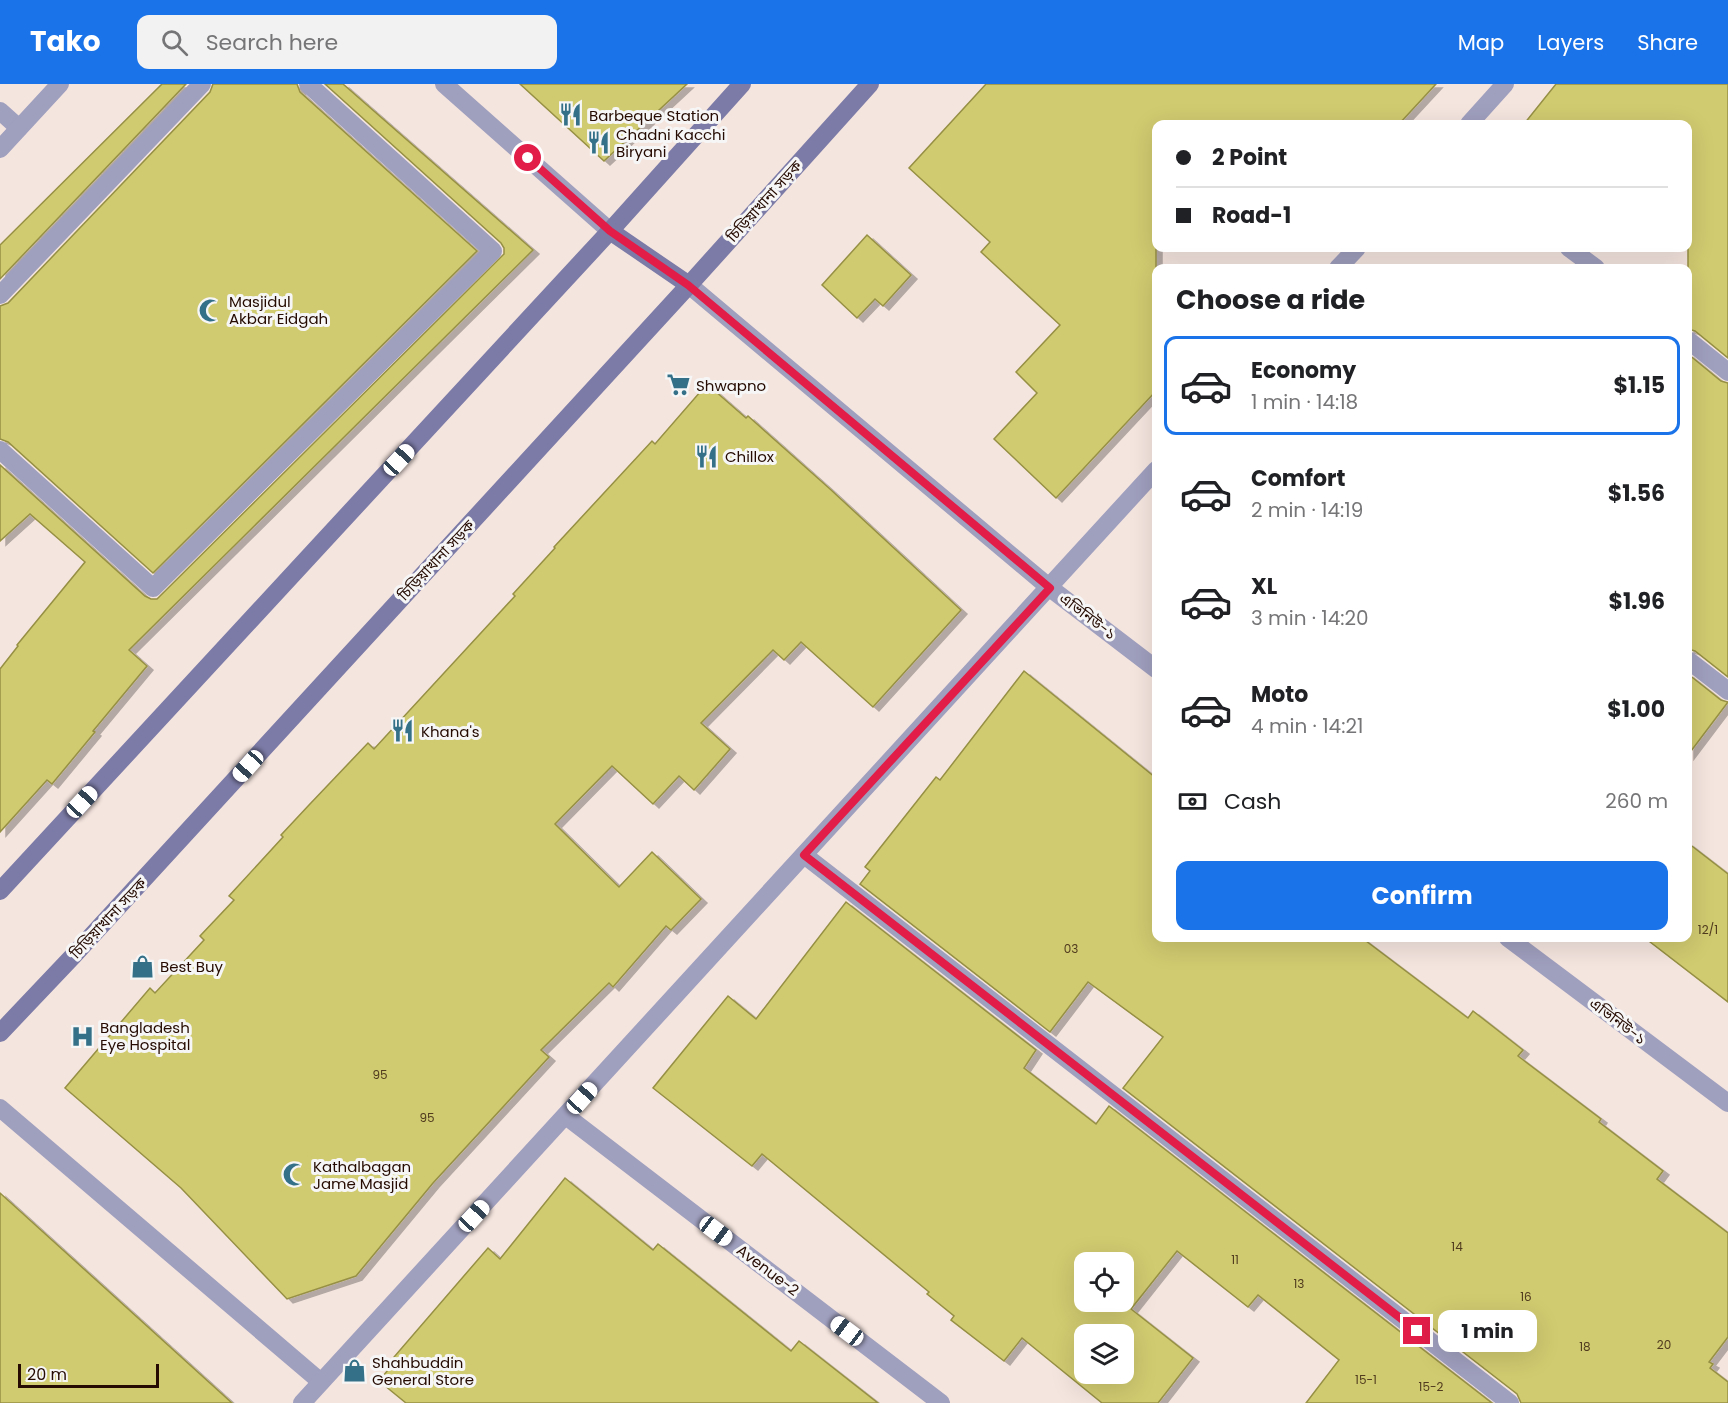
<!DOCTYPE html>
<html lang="en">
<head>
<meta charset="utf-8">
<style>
	body { margin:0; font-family:Poppins,"Noto Sans Bengali",sans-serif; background:#f2f2f2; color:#202124; height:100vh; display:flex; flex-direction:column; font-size:22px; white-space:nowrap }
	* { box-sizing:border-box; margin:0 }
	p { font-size:20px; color:#757577 }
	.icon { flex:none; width:33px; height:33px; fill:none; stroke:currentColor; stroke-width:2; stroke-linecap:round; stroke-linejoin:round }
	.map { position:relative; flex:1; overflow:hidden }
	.details { position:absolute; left:1152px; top:180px; width:540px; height:678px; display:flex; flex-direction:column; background:#fff; border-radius:12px; box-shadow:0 6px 24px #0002 }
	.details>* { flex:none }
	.top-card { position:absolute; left:1152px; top:36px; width:540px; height:132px; border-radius:12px; box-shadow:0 6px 24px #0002; display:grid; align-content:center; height:132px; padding:0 24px; background:#fff }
	.controls { position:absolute; left:1074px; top:1168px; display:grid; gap:12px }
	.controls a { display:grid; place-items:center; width:60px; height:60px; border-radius:12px; background:#fff; box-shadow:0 6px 24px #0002; font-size:30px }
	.scale { position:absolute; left:18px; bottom:15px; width:141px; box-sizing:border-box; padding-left:6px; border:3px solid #250b02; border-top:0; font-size:16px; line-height:21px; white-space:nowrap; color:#250b02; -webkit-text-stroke:4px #f6f6f6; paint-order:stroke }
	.end { position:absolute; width:27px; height:27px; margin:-14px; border:8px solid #e11d48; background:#fff; box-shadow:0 0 0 3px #fff }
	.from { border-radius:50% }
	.bubble { position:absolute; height:42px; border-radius:12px; background:#fff; box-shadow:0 6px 24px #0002; font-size:20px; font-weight:700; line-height:42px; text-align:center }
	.car { position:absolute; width:18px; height:36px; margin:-18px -9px; border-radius:8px; box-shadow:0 0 4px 2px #0007; background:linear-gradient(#fff 24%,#345 0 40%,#fff 0 76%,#345 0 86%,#fff 0) }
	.top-card b { display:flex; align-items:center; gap:21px; height:57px; font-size:22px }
	.top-card b+b { border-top:2px solid #e0e0e0 }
	.top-card i { width:15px; height:15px; background:#202124 }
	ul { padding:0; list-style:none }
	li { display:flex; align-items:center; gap:18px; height:99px; margin:0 12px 9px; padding:0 12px; border:3px solid transparent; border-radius:12px }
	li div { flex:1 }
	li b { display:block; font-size:22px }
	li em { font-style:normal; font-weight:700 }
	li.on { border-color:#1a73e8 }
	li>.icon { width:54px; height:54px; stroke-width:1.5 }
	h2 { padding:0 24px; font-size:27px; line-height:72px }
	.pay { display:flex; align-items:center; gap:15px; height:66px; padding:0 24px; font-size:22px }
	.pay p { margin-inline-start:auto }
	.cta { display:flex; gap:12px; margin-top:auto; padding:12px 24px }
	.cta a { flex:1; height:69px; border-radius:12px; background:#1a73e8; color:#fff; font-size:24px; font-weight:700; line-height:69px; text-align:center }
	header { display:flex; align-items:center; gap:36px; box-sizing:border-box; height:84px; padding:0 30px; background:#1a73e8; color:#fff }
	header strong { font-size:28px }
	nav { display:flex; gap:33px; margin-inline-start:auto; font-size:21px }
	.search { width:420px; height:54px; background:#f2f2f2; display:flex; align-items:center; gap:15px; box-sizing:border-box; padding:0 21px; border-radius:12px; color:#757577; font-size:22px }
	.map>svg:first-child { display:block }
	.building { fill:#d0ca70; stroke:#969044; stroke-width:1.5; fill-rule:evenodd; filter:url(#shadow) }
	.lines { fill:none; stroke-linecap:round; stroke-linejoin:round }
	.pedestrian { stroke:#9f9fbe; stroke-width:18 }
	.minor { stroke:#9f9fbe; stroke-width:18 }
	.tertiary { stroke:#9f9fbe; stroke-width:18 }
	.secondary { stroke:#7c7ba7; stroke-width:18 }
	.route { stroke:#e11d48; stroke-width:8 }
	.labels { text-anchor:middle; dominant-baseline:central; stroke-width:6; stroke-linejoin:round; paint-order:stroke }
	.number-label { font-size:12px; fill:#503b1e }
	.poi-label { font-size:15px; fill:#250b02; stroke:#f6f6f6; text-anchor:start }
	.street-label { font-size:15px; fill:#250b02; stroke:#f6f6f6 }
</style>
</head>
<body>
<header>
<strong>Tako</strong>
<div class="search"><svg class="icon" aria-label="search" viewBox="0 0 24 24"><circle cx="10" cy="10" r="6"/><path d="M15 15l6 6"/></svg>Search here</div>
<nav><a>Map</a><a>Layers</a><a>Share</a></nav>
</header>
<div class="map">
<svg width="1728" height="1319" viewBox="0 0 1728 1319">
	<defs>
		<filter id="shadow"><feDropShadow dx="6" dy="4" stdDeviation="0" flood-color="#0004"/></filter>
	</defs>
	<rect width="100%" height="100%" fill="#f5e5df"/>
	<!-- building -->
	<g class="building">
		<polygon points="162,0 186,0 0,195 0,161"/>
		<polygon points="213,0 297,0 300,8 477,167 153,489 8,358 0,355 0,222 8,219 210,8"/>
		<polygon points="325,0 343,0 533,166 129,566 147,582 93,647 95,648 52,700 47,696 0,748 0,585 18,562 17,561 85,478 30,430 0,457 0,381 145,512 151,515 157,515 504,170 504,164 501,159"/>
		<polygon points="520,0 687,0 604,77"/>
		<polygon points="986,0 1436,0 1399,40 1156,40 1156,307 1056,414 994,355 1037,309 1016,288 1060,241 981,168 990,158 909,84"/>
		<polygon points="1556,0 1728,0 1728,274 1695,247 1688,245 1688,40 1524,40"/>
		<polygon points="867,151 911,191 883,222 875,215 857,234 822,201"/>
		<polygon points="1688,270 1721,297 1728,299 1728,593 1695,567 1688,565"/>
		<polygon points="707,300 746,334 748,332 830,405 961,526 873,623 801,558 784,576 773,566 701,639 730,665 694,706 679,692 653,720 612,682 555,740 619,803 652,768 701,815 671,846 666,842 613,903 609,899 541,966 549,973 433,1099 356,1192 287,1215 181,1104 65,1004 150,904 155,909 204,856 200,852 234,816 229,812 283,753 281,751 309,721 368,659 374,665 515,512 513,510 555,464 554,463 652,357 655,360"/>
		<polygon points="1024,587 1156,694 1156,854 1362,854 1468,934 1473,927 1523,966 1518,972 1601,1035 1599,1038 1663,1087 1657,1095 1728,1149 1728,1253 1709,1278 1713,1280 1710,1284 1728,1298 1728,1319 1521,1319 1517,1310 1123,1004 1163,953 1088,898 1050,948 860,800 870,787 865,783 936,693 940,696"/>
		<polygon points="1688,590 1721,616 1728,618 1688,671"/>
		<polygon points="1688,759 1728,790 1728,918 1645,854 1688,854"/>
		<path d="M846,818l190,148 -12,18 72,56 13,-18 383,297h-186l33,-43 -81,-65 -10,12 -71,-56 -46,58 62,49 -35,45h-56l-80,-65 -18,23 -53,-41 3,-4 -27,-22 2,-2 -167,-138 -10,12 -99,-78 75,-92 28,23zM1084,1179h40v39h-40zM1084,1251h40v39h-40z"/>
		<polygon points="565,1094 653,1166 658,1160 791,1267 799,1257 878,1319 406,1319 379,1297 397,1275 394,1273 488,1164 500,1175"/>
		<polygon points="0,1109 232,1319 0,1319"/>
	</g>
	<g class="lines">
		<!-- pedestrian -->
		<g class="pedestrian">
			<polyline points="0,211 202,0"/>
			<polyline points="0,366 153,504 493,167 308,0"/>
		</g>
		<!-- minor -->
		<g class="minor">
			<polyline points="0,27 19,44"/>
			<polyline points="1469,40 1505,0"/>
			<polyline points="1569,164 1596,184"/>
			<polyline points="1338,184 1357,164"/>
			<polyline points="1688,256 1728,288"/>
			<polyline points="1688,576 1728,607"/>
			<polyline points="804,771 1510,1319"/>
			<polyline points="0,1024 321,1298"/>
			<polyline points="566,1032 941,1319"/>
			<polyline points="302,1319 1156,386"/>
		</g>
		<!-- tertiary -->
		<g class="tertiary">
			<polyline points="444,0 610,147"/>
			<polyline points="0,65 60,0"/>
			<polyline points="689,201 1050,504 1156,585"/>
			<polyline points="1508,854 1728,1019"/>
		</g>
		<!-- secondary -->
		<g class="secondary">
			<polyline points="610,147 689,201"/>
			<polyline points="0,807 610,147 742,0"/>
			<polyline points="0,949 74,871 689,201 870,0"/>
		</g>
	</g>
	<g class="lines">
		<!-- route -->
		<polyline class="route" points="528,74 610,147 688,201 1050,504 804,771 1417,1247"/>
	</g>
	<!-- icons -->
	<defs>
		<symbol id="restaurant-bare" viewBox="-9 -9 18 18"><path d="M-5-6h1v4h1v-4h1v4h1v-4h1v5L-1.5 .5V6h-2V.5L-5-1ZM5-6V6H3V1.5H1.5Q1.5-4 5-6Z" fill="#347188" stroke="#f6f6f6" stroke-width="2.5" paint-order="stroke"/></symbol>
		<symbol id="mosque-bare" viewBox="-9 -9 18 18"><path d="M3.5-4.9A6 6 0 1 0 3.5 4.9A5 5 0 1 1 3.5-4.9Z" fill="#347188" stroke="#f6f6f6" stroke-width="2.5" paint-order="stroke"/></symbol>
		<symbol id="supermarket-bare" viewBox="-9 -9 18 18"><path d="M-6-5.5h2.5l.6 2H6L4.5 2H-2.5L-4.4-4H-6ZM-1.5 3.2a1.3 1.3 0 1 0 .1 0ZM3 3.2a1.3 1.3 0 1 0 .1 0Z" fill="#347188" stroke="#f6f6f6" stroke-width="2.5" paint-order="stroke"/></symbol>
		<symbol id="shop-bare" viewBox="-9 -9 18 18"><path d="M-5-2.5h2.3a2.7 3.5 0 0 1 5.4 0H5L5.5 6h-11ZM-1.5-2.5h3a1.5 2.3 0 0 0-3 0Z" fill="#347188" stroke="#f6f6f6" stroke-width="2.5" paint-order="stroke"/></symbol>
		<symbol id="hospital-bare" viewBox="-9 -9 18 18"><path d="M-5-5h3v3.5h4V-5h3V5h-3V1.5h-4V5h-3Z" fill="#347188" stroke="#f6f6f6" stroke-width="2.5" paint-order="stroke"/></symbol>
	</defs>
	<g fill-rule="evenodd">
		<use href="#restaurant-bare" x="554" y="14" width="33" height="33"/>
		<use href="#restaurant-bare" x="582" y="42" width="33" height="33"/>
		<use href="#mosque-bare" x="194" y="210" width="33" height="33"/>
		<use href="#supermarket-bare" x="662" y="284" width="33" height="33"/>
		<use href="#restaurant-bare" x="690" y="356" width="33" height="33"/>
		<use href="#restaurant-bare" x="386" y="630" width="33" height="33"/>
		<use href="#shop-bare" x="126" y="866" width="33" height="33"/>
		<use href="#hospital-bare" x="66" y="936" width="33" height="33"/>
		<use href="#mosque-bare" x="278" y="1074" width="33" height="33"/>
		<use href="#shop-bare" x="338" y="1270" width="33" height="33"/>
	</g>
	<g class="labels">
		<!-- number labels -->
		<g class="number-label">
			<text x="1708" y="845">12/1</text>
			<text x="1071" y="864">03</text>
			<text x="380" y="990">95</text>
			<text x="427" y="1033">95</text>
			<text x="1457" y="1162">14</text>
			<text x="1235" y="1175">11</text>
			<text x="1299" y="1199">13</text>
			<text x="1526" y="1212">16</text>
			<text x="1664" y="1260">20</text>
			<text x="1585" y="1262">18</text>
			<text x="1366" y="1295">15-1</text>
			<text x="1431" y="1302">15-2</text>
		</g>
		<!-- poi labels -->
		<g class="poi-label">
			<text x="589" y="31">Barbeque Station</text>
			<text x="616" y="50">Chadni Kacchi<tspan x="616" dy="17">Biryani</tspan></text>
			<text x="229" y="217">Masjidul<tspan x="229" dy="17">Akbar Eidgah</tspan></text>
			<text x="696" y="301">Shwapno</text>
			<text x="725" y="372">Chillox</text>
			<text x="421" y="647">Khana's</text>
			<text x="160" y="882">Best Buy</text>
			<text x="100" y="943">Bangladesh<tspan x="100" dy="17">Eye Hospital</tspan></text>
			<text x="313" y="1082">Kathalbagan<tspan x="313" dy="17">Jame Masjid</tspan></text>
			<text x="372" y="1278">Shahbuddin<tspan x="372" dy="17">General Store</tspan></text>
		</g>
		<!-- street labels -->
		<g class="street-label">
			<text transform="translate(764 117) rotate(-48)">চিড়িয়াখানা সড়ক</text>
			<text transform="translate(436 476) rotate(-47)">চিড়িয়াখানা সড়ক</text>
			<text transform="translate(1088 532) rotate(37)">এভিনিউ-১</text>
			<text transform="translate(108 834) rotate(-47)">চিড়িয়াখানা সড়ক</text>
			<text transform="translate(1618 937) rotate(37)">এভিনিউ-১</text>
			<text transform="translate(768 1186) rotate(37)">Avenue-2</text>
		</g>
	</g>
</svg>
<div class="controls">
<a><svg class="icon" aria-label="locate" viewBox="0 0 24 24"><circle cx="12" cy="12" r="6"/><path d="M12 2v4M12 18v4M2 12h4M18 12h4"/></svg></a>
<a><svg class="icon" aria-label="layers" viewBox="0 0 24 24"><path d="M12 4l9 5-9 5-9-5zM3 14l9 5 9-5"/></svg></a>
</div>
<div class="scale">20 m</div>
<i class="end from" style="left:528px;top:74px"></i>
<i class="end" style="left:1417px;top:1247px"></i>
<div class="bubble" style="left:1438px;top:1226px;width:99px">1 min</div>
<i class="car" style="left:399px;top:376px;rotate:43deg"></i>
<i class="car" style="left:248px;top:682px;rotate:222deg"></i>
<i class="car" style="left:82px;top:718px;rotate:43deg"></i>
<i class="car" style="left:582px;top:1014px;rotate:42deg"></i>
<i class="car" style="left:474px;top:1132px;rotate:43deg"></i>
<i class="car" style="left:716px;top:1147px;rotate:127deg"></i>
<i class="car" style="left:847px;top:1247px;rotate:307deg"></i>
<div class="top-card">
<b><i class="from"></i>2 Point</b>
<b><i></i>Road-1</b>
</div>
<section class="details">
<h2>Choose a ride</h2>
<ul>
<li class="on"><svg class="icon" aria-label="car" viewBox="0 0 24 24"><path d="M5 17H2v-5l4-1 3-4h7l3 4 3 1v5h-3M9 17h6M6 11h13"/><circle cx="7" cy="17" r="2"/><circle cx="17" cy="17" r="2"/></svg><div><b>Economy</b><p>1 min · 14:18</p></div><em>$1.15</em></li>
<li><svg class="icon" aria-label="car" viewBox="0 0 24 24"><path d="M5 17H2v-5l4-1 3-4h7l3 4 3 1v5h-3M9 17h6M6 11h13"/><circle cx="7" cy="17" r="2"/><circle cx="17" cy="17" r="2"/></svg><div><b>Comfort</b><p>2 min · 14:19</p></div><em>$1.56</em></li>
<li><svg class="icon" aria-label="car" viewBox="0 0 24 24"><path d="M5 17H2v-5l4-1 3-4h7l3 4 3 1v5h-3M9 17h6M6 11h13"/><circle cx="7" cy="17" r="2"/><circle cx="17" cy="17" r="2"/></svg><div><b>XL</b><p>3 min · 14:20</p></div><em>$1.96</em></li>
<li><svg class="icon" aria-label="car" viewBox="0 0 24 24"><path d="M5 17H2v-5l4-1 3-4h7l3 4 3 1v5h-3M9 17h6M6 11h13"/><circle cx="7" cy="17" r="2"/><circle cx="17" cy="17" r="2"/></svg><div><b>Moto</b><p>4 min · 14:21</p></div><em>$1.00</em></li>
</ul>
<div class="pay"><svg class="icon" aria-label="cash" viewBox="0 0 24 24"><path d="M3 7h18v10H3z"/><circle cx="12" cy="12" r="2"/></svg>Cash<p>260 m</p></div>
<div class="cta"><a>Confirm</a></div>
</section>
</div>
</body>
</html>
